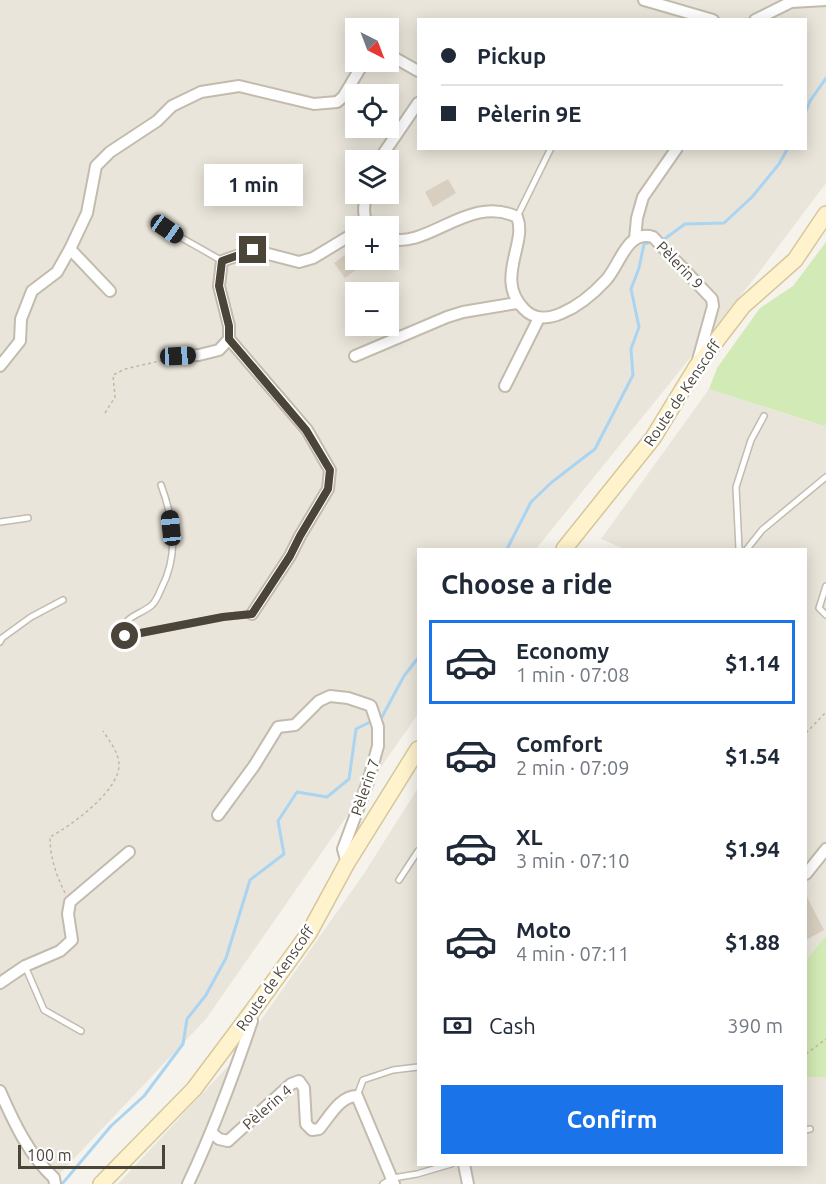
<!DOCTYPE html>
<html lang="en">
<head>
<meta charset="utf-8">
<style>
	body { margin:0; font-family:Ubuntu,sans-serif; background:#f2f2f3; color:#1f2937; height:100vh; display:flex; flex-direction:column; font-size:22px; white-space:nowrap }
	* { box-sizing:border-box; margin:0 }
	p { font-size:20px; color:#747a83 }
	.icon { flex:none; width:33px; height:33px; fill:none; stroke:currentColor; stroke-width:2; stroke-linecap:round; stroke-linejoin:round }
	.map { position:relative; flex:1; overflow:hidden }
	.side { position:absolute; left:417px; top:548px; width:390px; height:618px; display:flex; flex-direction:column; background:#fff; border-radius:0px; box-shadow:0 3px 15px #0003 }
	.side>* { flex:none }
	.top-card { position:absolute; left:417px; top:18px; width:390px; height:132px; border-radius:0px; box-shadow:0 3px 15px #0003; display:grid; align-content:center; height:132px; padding:0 24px; background:#fff }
	.needle { width:39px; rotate:138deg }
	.buttons { position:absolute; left:345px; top:18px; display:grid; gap:12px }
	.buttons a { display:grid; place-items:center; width:54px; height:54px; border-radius:0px; background:#fff; box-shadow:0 3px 15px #0003; font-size:30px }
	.scale { position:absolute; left:18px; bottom:15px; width:147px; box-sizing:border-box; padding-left:6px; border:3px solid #4b4439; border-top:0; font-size:16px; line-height:21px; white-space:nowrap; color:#4b4439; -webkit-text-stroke:4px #fff; paint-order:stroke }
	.end { position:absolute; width:27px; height:27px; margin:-14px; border:8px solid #4b4439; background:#fff; box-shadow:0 0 0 3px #fff }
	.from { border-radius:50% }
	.bubble { position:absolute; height:42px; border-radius:0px; background:#fff; box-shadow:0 3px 15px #0003; font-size:20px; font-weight:600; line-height:42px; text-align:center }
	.car { position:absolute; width:18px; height:36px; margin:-18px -9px; border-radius:8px; box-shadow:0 0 4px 2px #0007; background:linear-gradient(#222 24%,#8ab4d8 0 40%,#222 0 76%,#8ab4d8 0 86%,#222 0) }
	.top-card b { display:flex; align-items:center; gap:21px; height:57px; font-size:22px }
	.top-card b+b { border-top:2px solid #e0e1e3 }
	.top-card i { width:15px; height:15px; background:#1f2937 }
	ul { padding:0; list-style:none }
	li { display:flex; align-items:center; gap:18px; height:84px; margin:0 12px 9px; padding:0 12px; border:3px solid transparent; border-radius:0px }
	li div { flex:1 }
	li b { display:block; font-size:22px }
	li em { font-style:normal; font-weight:600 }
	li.current { border-color:#1a73e8 }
	li>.icon { width:54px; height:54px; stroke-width:1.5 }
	h2 { padding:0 24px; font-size:27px; line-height:72px }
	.pay { display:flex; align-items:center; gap:15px; height:66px; padding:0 24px; font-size:22px }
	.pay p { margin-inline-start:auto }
	.cta { display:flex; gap:12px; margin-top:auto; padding:12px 24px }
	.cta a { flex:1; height:69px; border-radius:0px; background:#1a73e8; color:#fff; font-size:24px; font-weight:600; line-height:69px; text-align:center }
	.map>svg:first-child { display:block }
	.residential { fill:#eae5da; fill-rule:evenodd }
	.green { fill:#d2eab5 }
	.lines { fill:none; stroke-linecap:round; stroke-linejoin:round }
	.stream { stroke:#a9d4f2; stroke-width:3 }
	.building { fill:#d8cfc1 }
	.service-casing { stroke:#c2bbae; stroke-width:8 }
	.minor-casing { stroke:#c2bbae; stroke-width:14 }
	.secondary-casing { stroke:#d6c79b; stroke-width:18 }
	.path { stroke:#c4b79f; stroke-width:1.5; stroke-dasharray:3 3; stroke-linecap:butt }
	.service { stroke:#fff; stroke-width:5 }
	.minor { stroke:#fff; stroke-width:10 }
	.secondary { stroke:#fff3cd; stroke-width:15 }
	.route { stroke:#4b4439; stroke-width:8 }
	.labels { text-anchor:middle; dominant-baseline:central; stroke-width:5; stroke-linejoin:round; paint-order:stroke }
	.street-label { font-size:15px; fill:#4b4439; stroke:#fff }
</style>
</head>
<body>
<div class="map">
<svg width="826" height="1184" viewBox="0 0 826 1184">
	<rect width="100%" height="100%" fill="#f6f3ec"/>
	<!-- residential -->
	<g class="residential">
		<path d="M0,0h826v183l-69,92 -221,274h-118v165l-212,305 -156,165h-50zM418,20h388v128h-388zM356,28h32v34h-32zM356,94h32v34h-32zM356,160h32v34h-32zM356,226h32v34h-32zM356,292h32v34h-32z"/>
		<polygon points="709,389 823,426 826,424 826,936 806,960 806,549 624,549 601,539"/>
		<polygon points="418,788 418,1164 806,1164 806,1077 826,1077 826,1184 118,1184 230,1064 363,875"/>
	</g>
	<!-- green -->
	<g class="green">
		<polygon points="826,242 826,424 824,426 709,389 717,368 760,308 793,286"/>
		<polygon points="826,936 826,1077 806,1077 806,960"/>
	</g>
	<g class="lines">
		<!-- stream -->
		<g class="stream">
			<polyline points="806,111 810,101 826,78"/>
			<polyline points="663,240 685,224 724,223 752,197 779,164 788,148"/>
			<polyline points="507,549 531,502 552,482 595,449 633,375 631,349 639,327 631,289 639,268 644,244 648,243"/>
			<polyline points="382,717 404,676 418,658"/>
			<polyline points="62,1184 111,1126 144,1096 183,1044 187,1019 206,995 226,958 250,880 284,854 278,821 297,792 327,797 349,779 356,729 368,723"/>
		</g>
	</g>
	<!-- building -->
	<g class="building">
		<polygon points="448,179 456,193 433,207 425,192"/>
		<polygon points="350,251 361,266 345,278 334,263"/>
		<polygon points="806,895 824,930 806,940"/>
	</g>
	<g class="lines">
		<defs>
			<g id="service">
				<polyline points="517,217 551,148"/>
				<path d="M155,221c21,15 44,26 67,40"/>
				<path d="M161,485c13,35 18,70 0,104 -2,5 -5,12 -9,16 -12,10 -25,10 -31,26l4,5 98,-19 29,-3"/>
				<polyline points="0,522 28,518"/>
				<polyline points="739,549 736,487 751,440 764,416"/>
				<polyline points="747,549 762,530 826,477"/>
				<polyline points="826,586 819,608 826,615"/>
				<polyline points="0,642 2,638 31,617 63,600"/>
				<polyline points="399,880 418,851"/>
				<polyline points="25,966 44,1010 81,1031"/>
				<polyline points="357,1096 363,1080 393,1070 418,1067"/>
				<polyline points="806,1130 810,1129"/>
				<polyline points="383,1184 393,1178 417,1174 451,1164"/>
			</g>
			<g id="minor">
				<polyline points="644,0 713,20"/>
				<polyline points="755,20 791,2 826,0"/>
				<polyline points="388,54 418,71"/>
				<polyline points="379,160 418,103"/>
				<path d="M366,194c-2,11 -4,23 3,32"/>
				<path d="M388,238c39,13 81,-45 129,-21 11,26 -23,62 7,92 10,11 25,10 38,4 17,-7 32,-20 44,-33 14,-15 21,-51 47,-43l59,62 1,7 -15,54"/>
				<polyline points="635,239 637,218 643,197 677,148"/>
				<polyline points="70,249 110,291"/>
				<polyline points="229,339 307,430 330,470 328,489 300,536 290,556 252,614"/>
				<polyline points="178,356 199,355 219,350 229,339 229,326 219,286 222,261 253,250 299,262 313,258 356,232"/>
				<polyline points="355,356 447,317 463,312 517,303"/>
				<polyline points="0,366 20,341 21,319 32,291 57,272 70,249 87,213 96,166 110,152 157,121 172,106 201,92 239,86 314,104 337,102 343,97 364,62"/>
				<polyline points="505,386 539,318"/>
				<polyline points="218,815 254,766 278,727 295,725 319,701 330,696 348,698 369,705 371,706 378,727 378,746 368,782 343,849 347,863"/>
				<polyline points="806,874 826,849"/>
				<polyline points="0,983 25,966 60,951 72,940 68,914 70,902 129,852"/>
				<path d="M0,1091c14,32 29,64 54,87l1,6"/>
				<path d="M212,1133l7,6 9,2 63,-57 8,-3 5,7 2,36 6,6 7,-1c11,-13 21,-33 38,-33l37,88"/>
				<polyline points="464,1164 468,1184"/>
				<path d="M188,1184c25,-53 45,-107 64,-163l-2,-7"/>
			</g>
			<g id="secondary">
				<polyline points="564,549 653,438 697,366 743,306 795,260 826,214"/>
				<polyline points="101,1184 194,1089 259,1002 309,933 347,863 418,749"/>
			</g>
		</defs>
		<!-- service casing -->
		<use href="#service" class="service-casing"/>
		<!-- minor casing -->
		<use href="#minor" class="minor-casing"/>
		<!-- secondary casing -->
		<use href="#secondary" class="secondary-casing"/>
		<!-- path -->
		<g class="path">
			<polyline points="105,413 115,397 113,375 125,369 168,359"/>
			<polyline points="806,733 826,712"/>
			<path d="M65,893c-9,-18 -15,-36 -15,-56 22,-12 69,-46 69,-72 0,-12 -10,-25 -16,-34"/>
			<polyline points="806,1054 826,1039"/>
		</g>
		<!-- service -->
		<use href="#service" class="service"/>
		<!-- minor -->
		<use href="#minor" class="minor"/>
		<!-- secondary -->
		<use href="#secondary" class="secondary"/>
	</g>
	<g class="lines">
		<!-- route -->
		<polyline class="route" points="125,636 223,617 252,614 290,556 300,536 328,489 330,470 306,430 229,339 229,326 219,286 222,261 253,250"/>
	</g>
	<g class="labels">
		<!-- street labels -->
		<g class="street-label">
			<text transform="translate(680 265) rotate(46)">Pèlerin 9</text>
			<text transform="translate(682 393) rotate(-56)">Route de Kenscoff</text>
			<text transform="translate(365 787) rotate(-71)">Pèlerin 7</text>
			<text transform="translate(275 978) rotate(-55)">Route de Kenscoff</text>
			<text transform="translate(267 1107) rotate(-41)">Pèlerin 4</text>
		</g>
	</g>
</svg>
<div class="buttons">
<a><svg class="needle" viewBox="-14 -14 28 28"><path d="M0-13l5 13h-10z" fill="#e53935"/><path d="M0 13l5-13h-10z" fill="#747a83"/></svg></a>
<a><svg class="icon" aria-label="locate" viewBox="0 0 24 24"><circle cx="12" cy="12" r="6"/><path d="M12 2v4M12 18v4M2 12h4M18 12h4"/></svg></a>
<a><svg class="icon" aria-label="layers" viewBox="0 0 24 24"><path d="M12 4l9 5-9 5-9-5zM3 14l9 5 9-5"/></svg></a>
<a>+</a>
<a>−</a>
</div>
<div class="scale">100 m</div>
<i class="end from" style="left:125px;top:636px"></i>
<i class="end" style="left:253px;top:250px"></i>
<div class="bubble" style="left:204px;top:164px;width:99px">1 min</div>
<i class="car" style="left:167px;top:229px;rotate:125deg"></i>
<i class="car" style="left:178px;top:356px;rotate:87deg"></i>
<i class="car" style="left:171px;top:528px;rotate:354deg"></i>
<div class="top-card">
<b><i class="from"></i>Pickup</b>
<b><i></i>Pèlerin 9E</b>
</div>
<section class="side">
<h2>Choose a ride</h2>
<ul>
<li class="current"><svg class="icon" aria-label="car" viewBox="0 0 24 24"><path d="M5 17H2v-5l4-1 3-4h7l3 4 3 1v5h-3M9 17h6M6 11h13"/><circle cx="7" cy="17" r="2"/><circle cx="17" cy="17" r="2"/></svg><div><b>Economy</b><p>1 min · 07:08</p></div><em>$1.14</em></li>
<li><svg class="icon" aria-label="car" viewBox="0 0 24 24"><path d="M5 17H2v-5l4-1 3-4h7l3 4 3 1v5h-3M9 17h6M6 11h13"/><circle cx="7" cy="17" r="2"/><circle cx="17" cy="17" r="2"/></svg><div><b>Comfort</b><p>2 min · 07:09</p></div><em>$1.54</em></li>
<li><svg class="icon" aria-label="car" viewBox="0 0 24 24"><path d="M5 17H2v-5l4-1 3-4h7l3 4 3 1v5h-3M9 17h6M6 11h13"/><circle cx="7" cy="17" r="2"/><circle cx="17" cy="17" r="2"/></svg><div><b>XL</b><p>3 min · 07:10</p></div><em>$1.94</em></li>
<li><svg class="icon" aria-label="car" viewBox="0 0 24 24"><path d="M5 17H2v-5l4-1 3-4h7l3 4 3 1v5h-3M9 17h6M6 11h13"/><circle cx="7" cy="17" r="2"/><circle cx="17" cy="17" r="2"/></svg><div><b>Moto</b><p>4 min · 07:11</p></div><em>$1.88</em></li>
</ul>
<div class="pay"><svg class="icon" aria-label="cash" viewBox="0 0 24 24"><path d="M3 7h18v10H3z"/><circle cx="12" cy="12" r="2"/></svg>Cash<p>390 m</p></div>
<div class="cta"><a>Confirm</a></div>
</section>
</div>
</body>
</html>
